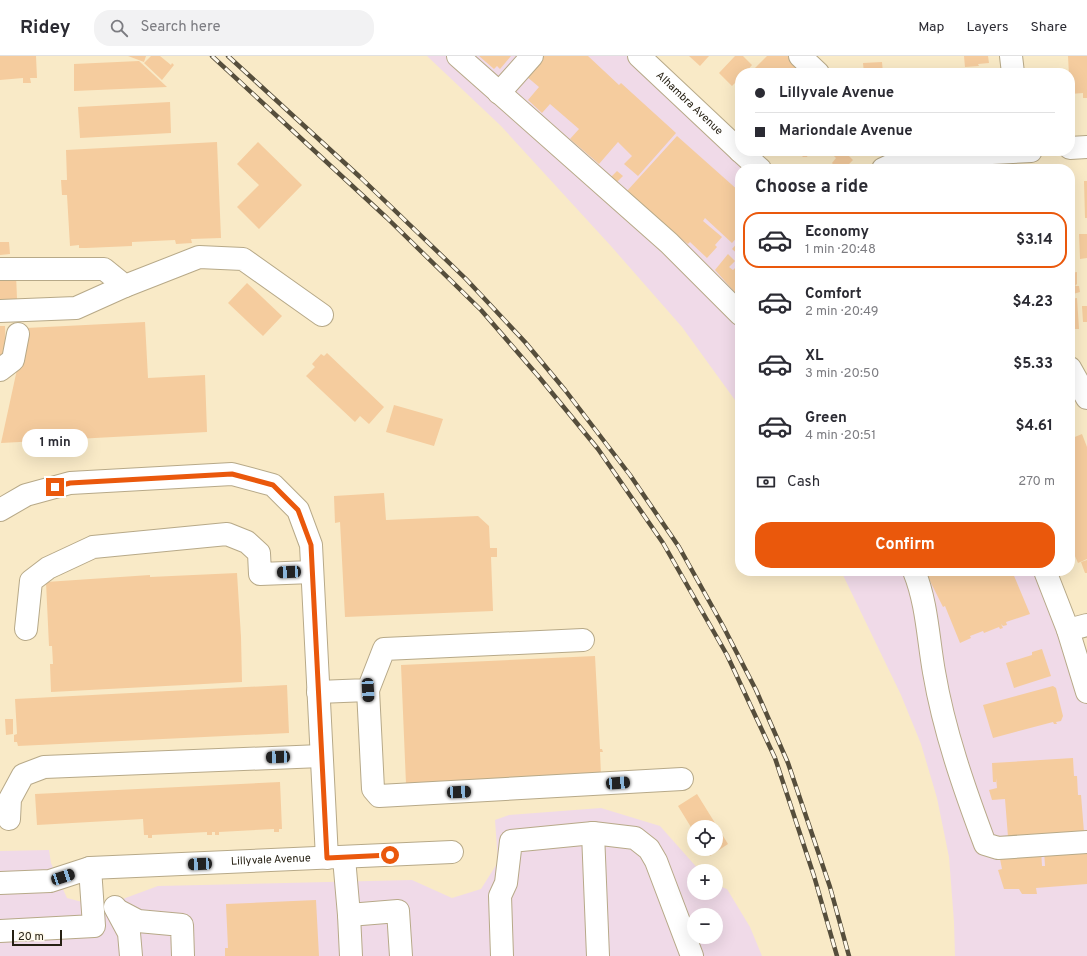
<!DOCTYPE html>
<html lang="en">
<head>
<meta charset="utf-8">
<style>
	body { margin:0; font-family:Overpass,sans-serif; background:#f2f2f3; color:#2b2b33; height:100vh; display:flex; flex-direction:column; font-size:15px; white-space:nowrap }
	* { box-sizing:border-box; margin:0 }
	p { font-size:13px; color:#7c7c81 }
	.icon { flex:none; width:22px; height:22px; fill:none; stroke:currentColor; stroke-width:2; stroke-linecap:round; stroke-linejoin:round }
	.map { position:relative; flex:1; overflow:hidden }
	.drawer { position:absolute; left:735px; top:108px; width:340px; height:412px; display:flex; flex-direction:column; background:#fff; border-radius:16px; box-shadow:0 4px 16px #0002 }
	.drawer>* { flex:none }
	.banner { position:absolute; left:735px; top:12px; width:340px; height:88px; border-radius:16px; box-shadow:0 4px 16px #0002; display:grid; align-content:center; height:88px; padding:0 20px; background:#fff }
	.fabs { position:absolute; left:687px; top:764px; display:grid; gap:8px }
	.fabs a { display:grid; place-items:center; width:36px; height:36px; border-radius:50%; background:#fff; box-shadow:0 4px 16px #0002; font-size:20px }
	.scale { position:absolute; left:12px; bottom:10px; width:50px; box-sizing:border-box; padding-left:4px; border:2px solid #262013; border-top:0; font-size:11px; line-height:14px; white-space:nowrap; color:#262013; -webkit-text-stroke:3px #fef8ea; paint-order:stroke }
	.end { position:absolute; width:18px; height:18px; margin:-9px; border:5px solid #ea580c; background:#fff; box-shadow:0 0 0 2px #fff }
	.from { border-radius:50% }
	.bubble { position:absolute; height:28px; border-radius:14px; background:#fff; box-shadow:0 4px 16px #0002; font-size:13px; font-weight:700; line-height:28px; text-align:center }
	.car { position:absolute; width:12px; height:24px; margin:-12px -6px; border-radius:5px; box-shadow:0 0 3px 1px #0007; background:linear-gradient(#222 24%,#8ab4d8 0 40%,#222 0 76%,#8ab4d8 0 86%,#222 0) }
	.banner b { display:flex; align-items:center; gap:14px; height:38px; font-size:15px }
	.banner b+b { border-top:1px solid #e1e1e2 }
	.banner i { width:10px; height:10px; background:#2b2b33 }
	ul { padding:0; list-style:none }
	li { display:flex; align-items:center; gap:12px; height:56px; margin:0 8px 6px; padding:0 12px; border:2px solid transparent; border-radius:16px }
	li div { flex:1 }
	li b { display:block; font-size:15px }
	li em { font-style:normal; font-weight:700 }
	li.selected { border-color:#ea580c }
	li>.icon { width:36px; height:36px; stroke-width:1.5 }
	h2 { padding:0 20px; font-size:18px; line-height:48px }
	.pay { display:flex; align-items:center; gap:10px; height:44px; padding:0 20px; font-size:15px }
	.pay p { margin-inline-start:auto }
	.action { display:flex; gap:8px; margin-top:auto; padding:8px 20px }
	.action a { flex:1; height:46px; border-radius:16px; background:#ea580c; color:#fff; font-size:16px; font-weight:700; line-height:46px; text-align:center }
	header { display:flex; align-items:center; gap:24px; box-sizing:border-box; height:56px; padding:0 20px; background:#fff; border-bottom:1px solid #e1e1e2 }
	header strong { font-size:19px }
	nav { display:flex; gap:22px; margin-inline-start:auto; font-size:14px }
	.search { width:280px; height:36px; background:#f2f2f3; display:flex; align-items:center; gap:10px; box-sizing:border-box; padding:0 14px; border-radius:16px; color:#7c7c81; font-size:15px }
	.map>svg:first-child { display:block }
	.industrial { fill:#f0dae8; fill-rule:evenodd }
	.building { fill:#f5cc9e }
	.lines { fill:none; stroke-linecap:round; stroke-linejoin:round }
	.minor-casing { stroke:#b7a988; stroke-width:24 }
	.major-casing { stroke:#b7a988; stroke-width:24 }
	.minor { stroke:#fff; stroke-width:22 }
	.major { stroke:#fff; stroke-width:22 }
	.rail-casing { stroke:#564e3c; stroke-width:4.5 }
	.rail { stroke:#fef8ea; stroke-width:3; stroke-dasharray:9; stroke-linecap:butt }
	.route { stroke:#ea580c; stroke-width:5 }
	.labels { text-anchor:middle; dominant-baseline:central; stroke-width:4; stroke-linejoin:round; paint-order:stroke }
	.street-label { font-size:11px; fill:#262013; stroke:#fef8ea }
</style>
</head>
<body>
<header>
<strong>Ridey</strong>
<div class="search"><svg class="icon" aria-label="search" viewBox="0 0 24 24"><circle cx="10" cy="10" r="6"/><path d="M15 15l6 6"/></svg>Search here</div>
<nav><a>Map</a><a>Layers</a><a>Share</a></nav>
</header>
<div class="map">
<svg width="1087" height="900" viewBox="0 0 1087 900">
	<rect width="100%" height="100%" fill="#f9eac7"/>
	<!-- industrial -->
	<g class="industrial">
		<polygon points="427,0 629,0 750,113 740,113 740,351 682,271 610,189 501,70"/>
		<polygon points="841,515 1043,515 1087,646 1087,900 955,900 954,866 949,801 937,742 921,688 901,639"/>
		<path d="M601,752l59,18 40,45h-6v22h22v-8l11,4 23,38 12,29h-762v-105l49,-1 2,13 16,35 34,9 57,-21 254,-6 40,18 29,-9 17,-27 -3,-42 14,-5zM694,859h22v22h-22z"/>
	</g>
	<!-- building -->
	<g class="building">
		<polygon points="0,0 36,0 37,22 30,22 31,27 23,27 23,22 0,24"/>
		<polygon points="128,0 146,0 144,6"/>
		<polygon points="151,0 160,0 171,9 172,7 174,9 162,24 144,7"/>
		<polygon points="479,0 511,0 500,13 497,10 494,13"/>
		<polygon points="543,0 588,0 619,29 621,27 676,77 638,120 624,108 632,100 618,86 599,108 570,83 579,73 550,48 542,57 528,44 539,31 526,20"/>
		<polygon points="689,0 709,0 700,10"/>
		<polygon points="735,0 743,0 752,9 745,17 740,17 740,22 732,30 719,17"/>
		<polygon points="767,0 796,0 814,17 760,17 755,12"/>
		<polygon points="964,0 988,0 989,7 978,8 979,10 965,11"/>
		<polygon points="1068,0 1087,0 1087,42 1083,42 1083,37 1070,38"/>
		<polygon points="139,5 167,31 74,35 74,8"/>
		<polygon points="882,6 883,17 864,17 863,7"/>
		<polygon points="170,46 171,77 80,82 78,51"/>
		<polygon points="677,80 740,136 740,178 732,187 705,162 703,165 722,181 715,189 717,191 707,202 690,186 688,188 684,185 627,135"/>
		<polygon points="217,86 221,182 191,183 192,187 176,188 175,184 132,186 132,190 86,192 79,192 79,189 70,190 67,139 62,139 61,124 67,124 66,94"/>
		<polygon points="258,86 302,129 259,173 237,151 259,129 237,108"/>
		<polygon points="797,95 810,95 807,101 803,101"/>
		<polygon points="834,95 844,95 853,104 844,113 837,113 832,107 836,102 831,97"/>
		<polygon points="617,115 623,120 617,126 611,121"/>
		<polygon points="1084,125 1087,125 1087,162 1085,162"/>
		<polygon points="1073,126 1075,171 1070,171 1070,127"/>
		<polygon points="1079,178 1087,178 1087,202 1080,203"/>
		<polygon points="740,184 740,200 732,193"/>
		<polygon points="0,186 9,186 10,198 0,199"/>
		<polygon points="728,198 735,205 729,211 733,214 738,209 736,207 740,203 740,242 715,214"/>
		<polygon points="1077,216 1077,228 1075,230 1079,230 1080,236 1073,238 1070,237 1070,217"/>
		<polygon points="16,218 17,243 0,244 0,219"/>
		<polygon points="247,227 282,260 263,280 228,247"/>
		<polygon points="1077,242 1079,273 1070,273 1070,243"/>
		<polygon points="1082,250 1087,250 1087,266 1083,266"/>
		<polygon points="145,266 148,322 205,319 207,376 1,387 26,272"/>
		<polygon points="0,270 5,270 6,302 0,302"/>
		<polygon points="327,297 384,351 369,368 360,360 355,366 306,320 315,311 312,308 321,298 324,300"/>
		<polygon points="394,349 443,363 434,390 386,376"/>
		<polygon points="1082,378 1087,391 1087,503 1078,507 1070,489 1070,383"/>
		<polygon points="384,437 386,464 478,460 489,470 490,492 497,492 497,501 491,501 493,555 345,561 340,466 335,467 334,440"/>
		<polygon points="1087,504 1087,517 1085,517 1081,506"/>
		<polygon points="933,515 1012,515 1030,558 1006,566 1007,569 1003,570 1001,568 1003,572 1000,573 999,571 984,577 983,575 970,580 971,582 960,587 945,550 943,551 927,519"/>
		<polygon points="237,517 241,581 242,626 51,636 50,608 53,608 52,590 49,590 46,526 150,519 150,521"/>
		<polygon points="1042,593 1051,620 1014,632 1006,607 1032,599 1032,596"/>
		<polygon points="595,600 600,693 602,693 603,696 600,696 601,719 406,728 401,609"/>
		<polygon points="287,629 289,677 18,690 17,686 14,686 14,679 17,678 15,643"/>
		<polygon points="1053,630 1056,632 1063,660 1061,665 1056,666 1057,668 1054,668 1053,666 993,682 983,649"/>
		<polygon points="5,663 13,663 13,678 6,679"/>
		<polygon points="1073,702 1074,720 1077,720 1078,739 1081,739 1084,776 1008,781 1005,743 992,744 989,734 997,732 996,722 996,726 993,726 992,707"/>
		<polygon points="280,726 282,773 279,773 279,776 274,776 274,773 219,776 219,779 215,779 215,776 212,776 212,779 207,779 207,776 152,779 152,782 148,782 148,779 144,779 143,763 37,769 35,738"/>
		<polygon points="697,738 728,788 710,800 705,793 716,793 716,771 694,771 694,776 678,750"/>
		<polygon points="1041,794 1042,810 1045,810 1044,794 1087,795 1087,828 1036,832 1037,838 1022,838 1019,833 1004,833 998,814 1002,813 999,798"/>
		<polygon points="316,844 319,900 225,900 225,892 228,892 226,848"/>
	</g>
	<g class="lines">
		<defs>
			<g id="minor">
				<polyline points="458,0 669,187 740,258"/>
				<polyline points="800,0 818,17"/>
				<polyline points="1011,0 1013,17"/>
				<polyline points="499,37 532,0"/>
				<polyline points="1070,92 1087,91"/>
				<polyline points="883,113 909,101 1031,95"/>
				<polyline points="0,213 104,213 125,230 199,201 243,203 322,259"/>
				<polyline points="0,255 76,252 125,230"/>
				<polyline points="1070,312 1087,342"/>
				<polyline points="0,314 13,304 18,278"/>
				<polyline points="0,454 26,439 70,427 232,418 273,429 298,454 311,489 327,802"/>
				<path d="M914,515c13,32 14,67 20,101 10,59 30,116 51,172l13,4 89,-6"/>
				<polyline points="26,573 31,525 48,512 93,491 227,478 247,486 259,497 260,518 312,516"/>
				<polyline points="1068,574 1087,569"/>
				<polyline points="368,634 373,733 379,740 682,723"/>
				<polyline points="318,636 368,634 384,593 583,584"/>
				<polyline points="9,763 10,743 23,719 44,711 321,700"/>
				<polyline points="593,777 598,900"/>
				<polyline points="344,802 349,859 398,855 401,900"/>
				<path id="s1" d="M90,812l362,-16"/>
				<polyline points="0,827 50,825 90,812 94,870 0,875"/>
				<polyline points="115,851 129,877 131,900"/>
				<polyline points="117,854 138,865 182,869 183,900"/>
				<polyline points="349,859 351,900"/>
				<polyline points="502,900 500,840 506,827 511,785 593,777 635,782 649,793 656,805 692,900"/>
			</g>
			<g id="major">
				<path id="s2" d="M639,0l101,95"/>
				<polyline points="740,95 760,113"/>
				<polyline points="1045,515 1068,574 1087,636"/>
			</g>
		</defs>
		<!-- minor casing -->
		<use href="#minor" class="minor-casing"/>
		<!-- major casing -->
		<use href="#major" class="major-casing"/>
		<!-- minor -->
		<use href="#minor" class="minor"/>
		<!-- major -->
		<use href="#major" class="major"/>
		<defs>
			<g id="rail">
				<polyline points="212,0 387,162 481,254 539,321 598,393 663,487 727,599 775,702 814,820 837,900"/>
				<polyline points="228,0 360,121 466,223 525,286 565,334 630,419 679,491 723,570 756,634 788,707 830,831 849,900"/>
			</g>
		</defs>
		<!-- rail casing -->
		<use href="#rail" class="rail-casing"/>
		<!-- rail -->
		<use href="#rail" class="rail"/>
	</g>
	<g class="lines">
		<!-- route -->
		<polyline class="route" points="55,431 70,427 232,418 273,429 298,454 311,489 327,802 390,799"/>
	</g>
	<g class="labels">
		<!-- street labels -->
		<g class="street-label">
			<text stroke="none"><textPath href="#s2" startOffset="69">Alhambra Avenue</textPath></text>
			<text stroke="none"><textPath href="#s1" startOffset="181">Lillyvale Avenue</textPath></text>
		</g>
	</g>
</svg>
<div class="fabs">
<a><svg class="icon" aria-label="locate" viewBox="0 0 24 24"><circle cx="12" cy="12" r="6"/><path d="M12 2v4M12 18v4M2 12h4M18 12h4"/></svg></a>
<a>+</a>
<a>−</a>
</div>
<div class="scale">20 m</div>
<i class="end from" style="left:390px;top:799px"></i>
<i class="end" style="left:55px;top:431px"></i>
<div class="bubble" style="left:22px;top:373px;width:66px">1 min</div>
<i class="car" style="left:289px;top:516px;rotate:267deg"></i>
<i class="car" style="left:368px;top:634px;rotate:177deg"></i>
<i class="car" style="left:278px;top:701px;rotate:268deg"></i>
<i class="car" style="left:618px;top:727px;rotate:86deg"></i>
<i class="car" style="left:459px;top:736px;rotate:87deg"></i>
<i class="car" style="left:200px;top:808px;rotate:267deg"></i>
<i class="car" style="left:63px;top:821px;rotate:72deg"></i>
<div class="banner">
<b><i class="from"></i>Lillyvale Avenue</b>
<b><i></i>Mariondale Avenue</b>
</div>
<section class="drawer">
<h2>Choose a ride</h2>
<ul>
<li class="selected"><svg class="icon" aria-label="car" viewBox="0 0 24 24"><path d="M5 17H2v-5l4-1 3-4h7l3 4 3 1v5h-3M9 17h6M6 11h13"/><circle cx="7" cy="17" r="2"/><circle cx="17" cy="17" r="2"/></svg><div><b>Economy</b><p>1 min · 20:48</p></div><em>$3.14</em></li>
<li><svg class="icon" aria-label="car" viewBox="0 0 24 24"><path d="M5 17H2v-5l4-1 3-4h7l3 4 3 1v5h-3M9 17h6M6 11h13"/><circle cx="7" cy="17" r="2"/><circle cx="17" cy="17" r="2"/></svg><div><b>Comfort</b><p>2 min · 20:49</p></div><em>$4.23</em></li>
<li><svg class="icon" aria-label="car" viewBox="0 0 24 24"><path d="M5 17H2v-5l4-1 3-4h7l3 4 3 1v5h-3M9 17h6M6 11h13"/><circle cx="7" cy="17" r="2"/><circle cx="17" cy="17" r="2"/></svg><div><b>XL</b><p>3 min · 20:50</p></div><em>$5.33</em></li>
<li><svg class="icon" aria-label="car" viewBox="0 0 24 24"><path d="M5 17H2v-5l4-1 3-4h7l3 4 3 1v5h-3M9 17h6M6 11h13"/><circle cx="7" cy="17" r="2"/><circle cx="17" cy="17" r="2"/></svg><div><b>Green</b><p>4 min · 20:51</p></div><em>$4.61</em></li>
</ul>
<div class="pay"><svg class="icon" aria-label="cash" viewBox="0 0 24 24"><path d="M3 7h18v10H3z"/><circle cx="12" cy="12" r="2"/></svg>Cash<p>270 m</p></div>
<div class="action"><a>Confirm</a></div>
</section>
</div>
</body>
</html>
